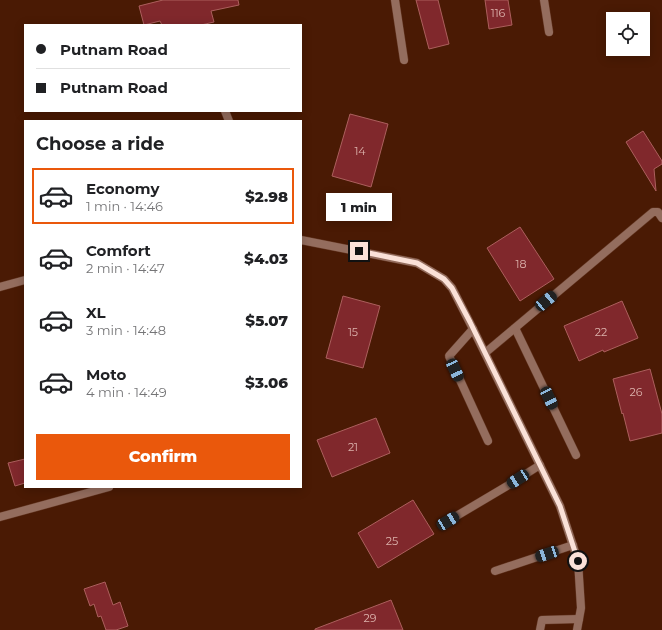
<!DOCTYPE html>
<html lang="en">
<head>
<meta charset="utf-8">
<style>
	body { margin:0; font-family:Montserrat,sans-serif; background:#f2f2f2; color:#202124; height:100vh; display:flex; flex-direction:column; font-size:15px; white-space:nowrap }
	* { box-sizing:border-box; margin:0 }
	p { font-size:13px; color:#757577 }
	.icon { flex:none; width:22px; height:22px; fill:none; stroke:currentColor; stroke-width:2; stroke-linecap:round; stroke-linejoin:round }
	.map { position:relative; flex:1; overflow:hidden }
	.side { position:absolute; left:24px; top:120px; width:278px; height:368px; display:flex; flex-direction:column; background:#fff; border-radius:0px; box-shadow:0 2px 10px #0003 }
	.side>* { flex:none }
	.guide { position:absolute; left:24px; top:24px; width:278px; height:88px; border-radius:0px; box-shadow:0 2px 10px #0003; display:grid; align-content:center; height:88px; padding:0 12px; background:#fff }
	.fabs { position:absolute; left:606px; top:12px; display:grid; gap:8px }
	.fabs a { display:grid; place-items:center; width:44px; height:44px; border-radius:0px; background:#fff; box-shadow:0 2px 10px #0003; font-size:20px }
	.end { position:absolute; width:18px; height:18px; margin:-9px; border:5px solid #fae1d8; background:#111; box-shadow:0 0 0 2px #111 }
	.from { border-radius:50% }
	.bubble { position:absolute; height:28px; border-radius:0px; background:#fff; box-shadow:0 2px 10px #0003; font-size:13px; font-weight:800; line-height:28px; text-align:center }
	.car { position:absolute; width:12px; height:24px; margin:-12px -6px; border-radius:5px; box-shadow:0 0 3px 1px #0007; background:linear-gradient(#222 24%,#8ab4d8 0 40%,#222 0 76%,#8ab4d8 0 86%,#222 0) }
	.guide b { display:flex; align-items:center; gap:14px; height:38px; font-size:15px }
	.guide b+b { border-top:1px solid #e0e0e0 }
	.guide i { width:10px; height:10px; background:#202124 }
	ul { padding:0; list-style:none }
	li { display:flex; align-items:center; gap:12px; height:56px; margin:0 8px 6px; padding:0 4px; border:2px solid transparent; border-radius:0px }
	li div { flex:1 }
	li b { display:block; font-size:15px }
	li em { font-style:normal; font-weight:800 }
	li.current { border-color:#ea580c }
	li>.icon { width:36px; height:36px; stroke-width:1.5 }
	h2 { padding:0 12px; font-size:18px; line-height:48px }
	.primary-button { display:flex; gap:8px; margin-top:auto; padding:8px 12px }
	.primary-button a { flex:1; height:46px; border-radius:0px; background:#ea580c; color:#fff; font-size:16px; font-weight:800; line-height:46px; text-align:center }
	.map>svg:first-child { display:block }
	.building { fill:#80282c; stroke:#ac5f5d }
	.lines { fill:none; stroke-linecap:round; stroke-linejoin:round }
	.lane-casing { stroke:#633622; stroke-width:9 }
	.street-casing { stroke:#633622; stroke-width:9 }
	.lane { stroke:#946d5e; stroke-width:8 }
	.street { stroke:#946d5e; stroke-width:8 }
	.route { stroke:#fae1d8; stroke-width:5 }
	.labels { text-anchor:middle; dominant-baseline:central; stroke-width:4; stroke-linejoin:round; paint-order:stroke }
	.number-label { font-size:11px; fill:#dcb3ad }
</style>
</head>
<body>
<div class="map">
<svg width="662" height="630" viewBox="0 0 662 630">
	<rect width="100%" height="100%" fill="#4a1a04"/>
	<!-- building -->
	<g class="building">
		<polygon points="163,0 238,0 239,5 211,11 214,22 201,25 162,25 160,21 144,25 139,6"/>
		<polygon points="416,0 438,0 449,44 429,49"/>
		<polygon points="485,0 508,0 512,25 489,29"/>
		<polygon points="350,114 388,124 371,187 332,176"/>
		<polygon points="643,131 662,161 662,164 654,169 656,191 626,142"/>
		<polygon points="520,227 554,279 520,301 487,248"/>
		<polygon points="343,296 380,306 363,368 326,358"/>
		<polygon points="622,301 638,338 604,352 603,350 579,361 564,326"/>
		<polygon points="650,369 662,414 662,433 630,441 623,413 622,414 613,379"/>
		<polygon points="376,418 390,453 332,477 317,440"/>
		<polygon points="25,459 25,483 15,486 8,463"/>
		<polygon points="413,500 434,534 378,568 358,533"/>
		<polygon points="105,582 113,605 120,602 128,626 116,630 106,630 101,616 98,617 94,604 90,606 84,589"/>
		<polygon points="391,600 403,630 315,630 315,629"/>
	</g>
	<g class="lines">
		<defs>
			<g id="lane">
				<polyline points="544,0 549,32"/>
				<polyline points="225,111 229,121"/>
				<polyline points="515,328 576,455"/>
				<polyline points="473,329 449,356 488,441"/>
				<polyline points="485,353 653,212 658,212 662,218"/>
				<polyline points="0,517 109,487"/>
				<polyline points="448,521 507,486 540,465"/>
				<polyline points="495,571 573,545"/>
				<polyline points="540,630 542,620 579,619"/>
			</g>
			<g id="street">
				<polyline points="395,0 404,60"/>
				<polyline points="301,240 417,263 444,279 452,288 473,329 560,506 578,561 581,608 577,630"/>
				<polyline points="0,287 25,280"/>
			</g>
		</defs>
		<!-- lane casing -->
		<use href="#lane" class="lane-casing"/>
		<!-- street casing -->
		<use href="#street" class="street-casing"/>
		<!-- lane -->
		<use href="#lane" class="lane"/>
		<!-- street -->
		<use href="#street" class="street"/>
	</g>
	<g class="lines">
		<!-- route -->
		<polyline class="route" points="359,251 417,263 444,279 452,288 470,322 560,506 578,561"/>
	</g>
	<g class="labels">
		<!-- number labels -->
		<g class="number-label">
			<text x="498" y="13">116</text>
			<text x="360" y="151">14</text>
			<text x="521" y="264">18</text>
			<text x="353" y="332">15</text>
			<text x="601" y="332">22</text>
			<text x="636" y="392">26</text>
			<text x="353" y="447">21</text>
			<text x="392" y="541">25</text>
			<text x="370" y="618">29</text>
		</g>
	</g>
</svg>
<div class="fabs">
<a><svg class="icon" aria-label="locate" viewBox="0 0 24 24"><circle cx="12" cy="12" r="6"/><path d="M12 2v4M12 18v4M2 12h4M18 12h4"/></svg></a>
</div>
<i class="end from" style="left:578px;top:561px"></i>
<i class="end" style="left:359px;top:251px"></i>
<div class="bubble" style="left:326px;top:193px;width:66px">1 min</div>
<i class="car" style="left:546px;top:301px;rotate:50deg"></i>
<i class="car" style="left:455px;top:370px;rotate:155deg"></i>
<i class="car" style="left:549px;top:398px;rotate:154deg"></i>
<i class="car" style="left:518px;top:479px;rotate:237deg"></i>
<i class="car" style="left:448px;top:521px;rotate:59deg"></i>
<i class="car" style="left:547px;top:554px;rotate:252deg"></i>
<div class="guide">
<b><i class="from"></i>Putnam Road</b>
<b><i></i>Putnam Road</b>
</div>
<section class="side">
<h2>Choose a ride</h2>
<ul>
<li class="current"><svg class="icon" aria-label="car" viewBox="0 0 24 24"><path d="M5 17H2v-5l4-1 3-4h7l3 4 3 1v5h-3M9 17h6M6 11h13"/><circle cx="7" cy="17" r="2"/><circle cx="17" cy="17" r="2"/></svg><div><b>Economy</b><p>1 min · 14:46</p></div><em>$2.98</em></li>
<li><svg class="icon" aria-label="car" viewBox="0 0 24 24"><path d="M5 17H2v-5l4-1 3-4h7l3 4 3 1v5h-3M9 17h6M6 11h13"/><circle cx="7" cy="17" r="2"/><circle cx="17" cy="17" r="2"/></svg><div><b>Comfort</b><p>2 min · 14:47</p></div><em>$4.03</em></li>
<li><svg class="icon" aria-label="car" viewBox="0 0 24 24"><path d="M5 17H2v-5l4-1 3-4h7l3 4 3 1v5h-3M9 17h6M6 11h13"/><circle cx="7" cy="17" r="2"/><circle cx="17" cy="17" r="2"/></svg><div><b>XL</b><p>3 min · 14:48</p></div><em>$5.07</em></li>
<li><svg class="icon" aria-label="car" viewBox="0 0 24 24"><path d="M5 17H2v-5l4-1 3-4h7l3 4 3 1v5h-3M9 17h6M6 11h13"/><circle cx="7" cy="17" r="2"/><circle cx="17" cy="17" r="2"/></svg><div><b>Moto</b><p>4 min · 14:49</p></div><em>$3.06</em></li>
</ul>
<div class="primary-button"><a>Confirm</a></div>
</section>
</div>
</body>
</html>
